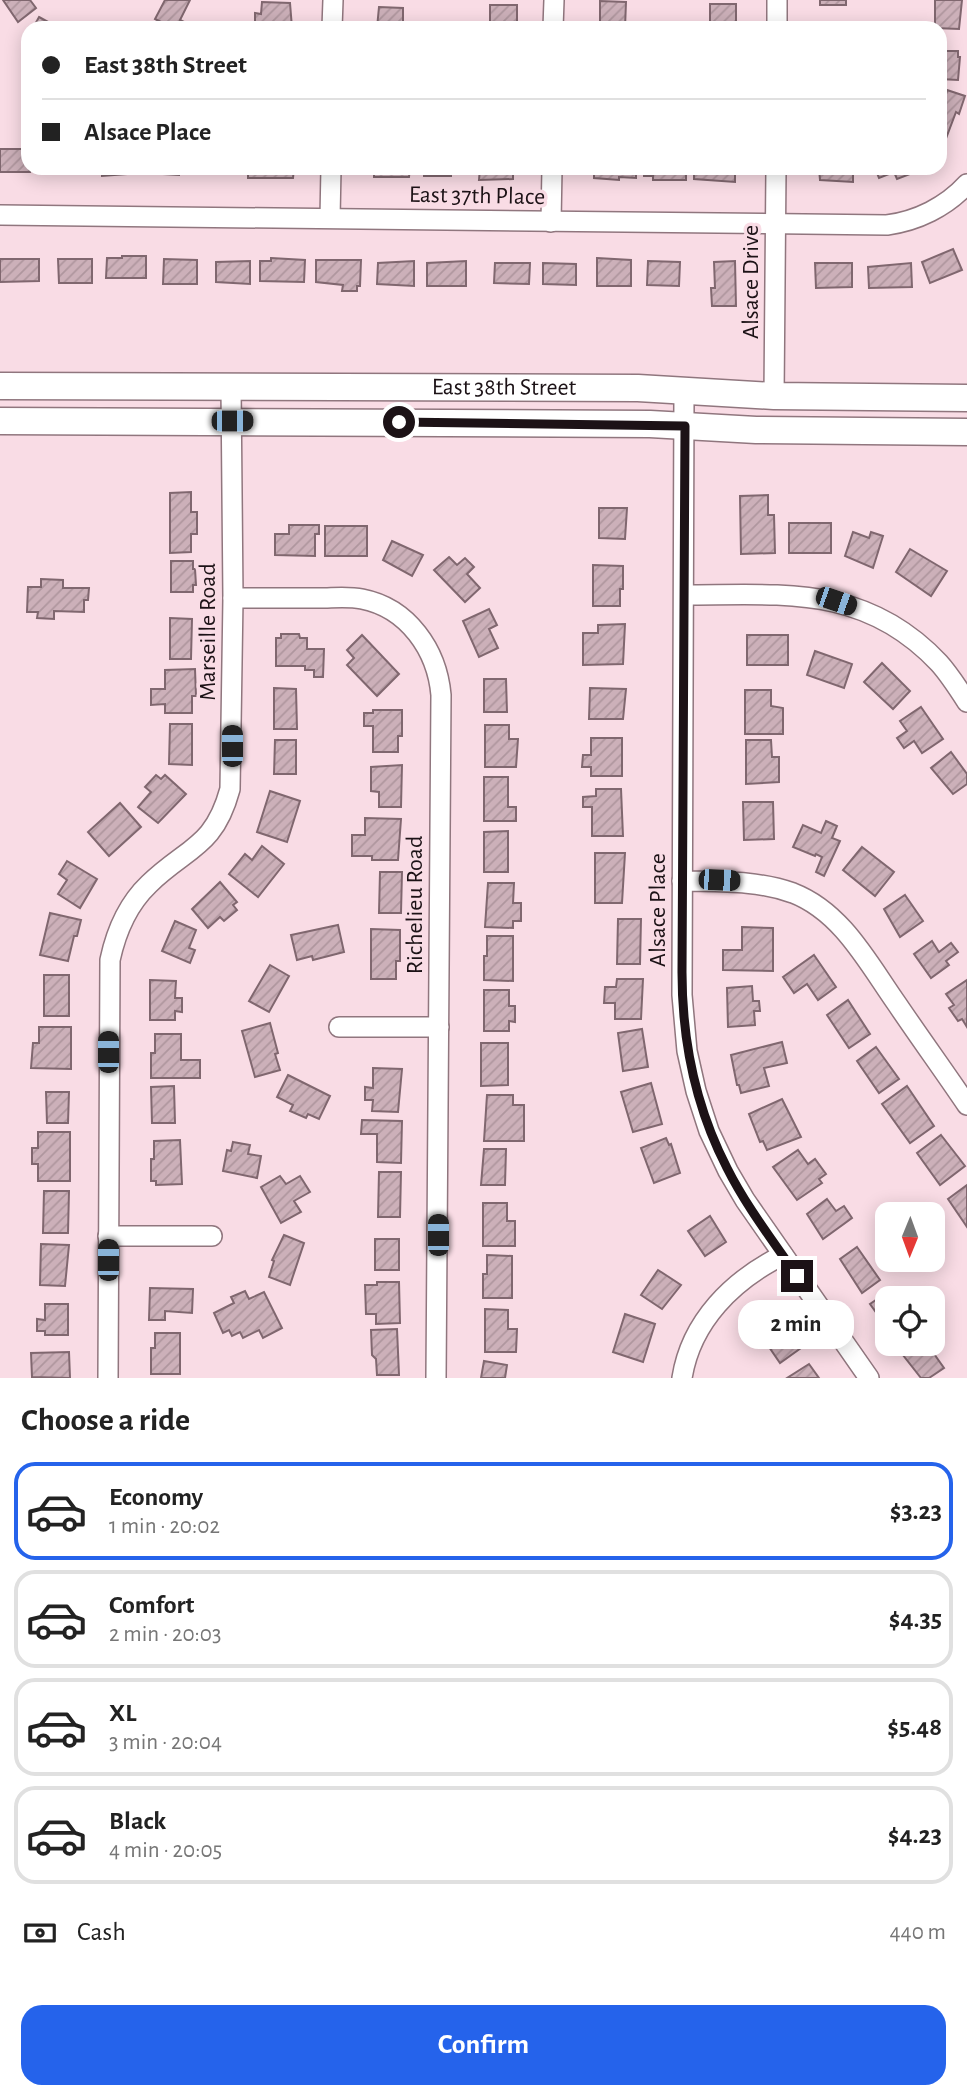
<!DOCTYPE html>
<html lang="en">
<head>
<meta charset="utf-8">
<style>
	body { margin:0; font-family:"Alegreya Sans",sans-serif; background:#f2f2f2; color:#222; height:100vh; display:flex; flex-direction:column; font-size:26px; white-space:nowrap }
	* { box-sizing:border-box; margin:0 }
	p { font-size:23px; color:#767676 }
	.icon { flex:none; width:38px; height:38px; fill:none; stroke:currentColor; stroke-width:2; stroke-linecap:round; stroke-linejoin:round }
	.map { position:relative; height:1378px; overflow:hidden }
	.panel { display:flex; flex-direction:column; background:#fff; flex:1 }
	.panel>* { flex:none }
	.top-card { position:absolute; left:21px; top:21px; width:926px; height:154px; border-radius:21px; box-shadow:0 4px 18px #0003; display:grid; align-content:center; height:154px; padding:0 21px; background:#fff }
	.needle { width:46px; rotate:181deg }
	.buttons { position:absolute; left:875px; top:1202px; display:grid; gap:14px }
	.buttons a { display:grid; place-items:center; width:70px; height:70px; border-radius:14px; background:#fff; box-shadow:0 4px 18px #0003; font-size:35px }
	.end { position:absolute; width:32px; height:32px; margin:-16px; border:9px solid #1c1216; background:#fff; box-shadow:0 0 0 4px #fff }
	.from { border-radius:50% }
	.bubble { position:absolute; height:49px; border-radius:21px; background:#fff; box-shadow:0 4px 18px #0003; font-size:23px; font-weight:700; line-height:49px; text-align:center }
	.car { position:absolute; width:21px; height:42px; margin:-21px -10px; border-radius:9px; box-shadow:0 0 5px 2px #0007; background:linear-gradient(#222 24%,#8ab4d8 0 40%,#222 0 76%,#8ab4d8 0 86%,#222 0) }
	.top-card b { display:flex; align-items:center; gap:24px; height:66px; font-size:26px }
	.top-card b+b { border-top:2px solid #e0e0e0 }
	.top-card i { width:18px; height:18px; background:#222 }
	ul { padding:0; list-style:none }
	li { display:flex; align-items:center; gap:21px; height:98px; margin:0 14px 10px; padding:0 7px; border:4px solid #e0e0e0; border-radius:21px }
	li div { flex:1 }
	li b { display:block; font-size:26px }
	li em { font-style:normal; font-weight:700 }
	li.current { border-color:#2563eb }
	li>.icon { width:63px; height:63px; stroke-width:1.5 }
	h2 { padding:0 21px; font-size:32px; line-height:84px }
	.pay { display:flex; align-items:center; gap:18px; height:77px; padding:0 21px; font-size:26px }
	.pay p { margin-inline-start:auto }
	.button { display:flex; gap:14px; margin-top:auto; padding:14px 21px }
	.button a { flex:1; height:80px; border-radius:21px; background:#2563eb; color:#fff; font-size:28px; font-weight:700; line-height:80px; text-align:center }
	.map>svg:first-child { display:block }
	.building { fill:url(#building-hatch); stroke:#80676f; stroke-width:2 }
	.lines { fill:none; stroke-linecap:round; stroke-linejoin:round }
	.minor-casing { stroke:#90767e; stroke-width:22 }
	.secondary-casing { stroke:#90767e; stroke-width:29 }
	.minor { stroke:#fff; stroke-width:19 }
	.secondary { stroke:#fff; stroke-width:26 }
	.route { stroke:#1c1216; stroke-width:9 }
	.labels { text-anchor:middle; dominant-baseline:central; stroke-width:7; stroke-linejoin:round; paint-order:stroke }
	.street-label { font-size:24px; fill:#1c1216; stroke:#f9dce5 }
</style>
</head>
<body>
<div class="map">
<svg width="967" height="1378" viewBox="0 0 967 1378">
	<defs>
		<pattern id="building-hatch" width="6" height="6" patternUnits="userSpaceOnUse" patternTransform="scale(1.75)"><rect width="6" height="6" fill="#ccb0b9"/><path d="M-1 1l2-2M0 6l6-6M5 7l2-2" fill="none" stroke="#af969e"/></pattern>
	</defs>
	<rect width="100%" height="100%" fill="#f9dce5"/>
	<!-- building -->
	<g class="building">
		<polygon points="3,0 30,0 36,8 18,22"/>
		<polygon points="165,0 190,0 180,20 196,28 173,28 155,19"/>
		<rect x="820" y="0" width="26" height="5"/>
		<polygon points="935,0 962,0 959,29 935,28"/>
		<polygon points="600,1 626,2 625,28 600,28"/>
		<polygon points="262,2 290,3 292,28 255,28 255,13 261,14"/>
		<rect x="710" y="4" width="26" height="24"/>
		<rect x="490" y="5" width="27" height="23"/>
		<polygon points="379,7 403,8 403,27 413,28 377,28"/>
		<polygon points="39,17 59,28 33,28"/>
		<polygon points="822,24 847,24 847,27 855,28 822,28"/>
		<polygon points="940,51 958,51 958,57 960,57 958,80 940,79"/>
		<polygon points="947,90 965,96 959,114 956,112 945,141 940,140 940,92 946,94"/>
		<polygon points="0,149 28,149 30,172 0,172"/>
		<polygon points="49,168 81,168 81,173 48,174"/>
		<polygon points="91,168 141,168 140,173 102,176 102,174 91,174"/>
		<polygon points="146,168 179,168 179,175 146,173"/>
		<polygon points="200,168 232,168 232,173 200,174"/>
		<polygon points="248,168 294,168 293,178 248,178"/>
		<polygon points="374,168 410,168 409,177 374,177"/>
		<rect x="424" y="168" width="27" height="8"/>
		<polygon points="480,168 513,168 513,179 479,180"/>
		<polygon points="594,168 636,168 636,178 619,177 619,180 594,178"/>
		<polygon points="644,168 686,168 686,180 653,180 653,176 644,176"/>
		<polygon points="694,168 735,168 735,182 694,179"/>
		<polygon points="819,168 853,168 853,182 820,180"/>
		<polygon points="875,168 912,168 908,170 910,174 897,179 894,172 879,178"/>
		<polygon points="953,249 962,270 930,283 922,262"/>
		<polygon points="122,256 146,256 146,278 106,278 107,258 122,258"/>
		<polygon points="271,258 305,260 304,282 260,281 260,261 271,261"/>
		<polygon points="597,258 631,260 631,286 597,286"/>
		<polygon points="0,259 39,259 39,281 0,282"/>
		<polygon points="58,259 92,259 92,283 59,283"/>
		<polygon points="164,259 197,260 197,284 163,284"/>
		<polygon points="316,260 361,260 360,286 357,286 357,291 342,291 343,285 316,282"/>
		<polygon points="250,261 250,284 216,282 216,262"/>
		<polygon points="414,261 414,286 377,284 378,263"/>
		<polygon points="466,261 466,286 427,286 427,263"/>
		<polygon points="648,261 680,262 679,286 647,285"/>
		<polygon points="735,261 736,306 712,306 711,288 715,288 714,262"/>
		<polygon points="495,263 530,263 529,284 494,283"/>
		<polygon points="543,263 576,264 576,285 543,284"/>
		<polygon points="815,263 852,263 852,287 816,288"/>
		<polygon points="911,263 912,287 869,288 868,267"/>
		<polygon points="191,492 191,512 197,512 197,534 191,534 191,552 170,553 170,493"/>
		<polygon points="768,495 768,515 774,515 775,553 741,554 740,496"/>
		<polygon points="599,508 627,508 625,539 599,538"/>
		<rect x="789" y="523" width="42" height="30"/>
		<polygon points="289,525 319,525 319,534 315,534 315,556 275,555 275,534 289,534"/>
		<rect x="325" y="526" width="42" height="30"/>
		<polygon points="853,532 869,538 871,532 883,536 873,568 845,556"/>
		<polygon points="392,541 423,555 412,576 383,560"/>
		<polygon points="910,549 947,571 931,596 896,572"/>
		<polygon points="449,557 457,565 465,558 474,567 467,574 480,588 465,602 434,570"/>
		<polygon points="171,561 193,561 193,569 195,569 196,585 193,585 193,592 171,592"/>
		<polygon points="593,565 623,566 623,589 620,589 620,606 593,606"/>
		<polygon points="41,579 63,580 63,588 89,588 88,600 84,600 84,612 54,611 54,619 37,618 38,612 27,612 28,587 41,587"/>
		<polygon points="489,609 497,625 489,629 498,648 479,657 463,621"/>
		<polygon points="170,618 192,619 191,659 170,659"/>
		<polygon points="625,624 623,664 583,665 583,633 598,633 598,625"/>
		<polygon points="281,634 299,634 300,638 307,638 307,649 324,649 323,677 314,677 314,670 305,670 305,666 276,666 276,638 281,638"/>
		<polygon points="362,635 399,674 377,696 347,665 354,658 347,650"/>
		<rect x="747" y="635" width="41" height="30"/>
		<polygon points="815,651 852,664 844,688 807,675"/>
		<polygon points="882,663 910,691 893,709 864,682"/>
		<polygon points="195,669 196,696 192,696 192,713 165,713 165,704 151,705 151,689 165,689 165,670"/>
		<polygon points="484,679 506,679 507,712 484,712"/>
		<polygon points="274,688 296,689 297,729 274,729"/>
		<polygon points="590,688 626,689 623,719 589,719"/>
		<polygon points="745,690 771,690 771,706 783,708 783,734 745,734"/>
		<polygon points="921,707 943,739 922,753 914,741 904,748 897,738 907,731 900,721"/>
		<polygon points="373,710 402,710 402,736 398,736 398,752 373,752 373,726 364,726 364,713 373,713"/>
		<polygon points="170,724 192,724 192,765 169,764"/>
		<polygon points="485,725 509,725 509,739 518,739 516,767 485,767"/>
		<polygon points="591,738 622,738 622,776 591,776 591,767 582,767 583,755 591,755"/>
		<polygon points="275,740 296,740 296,774 274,774"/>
		<polygon points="746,740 771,740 772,757 779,757 779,782 746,784"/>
		<polygon points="951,752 967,774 967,784 953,794 931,768"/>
		<polygon points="402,765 401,807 379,807 379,792 371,791 371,767"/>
		<polygon points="156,775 161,779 165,775 186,794 158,823 138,807 151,792 145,787"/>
		<polygon points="484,777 508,777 508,807 516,807 516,821 484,821"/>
		<polygon points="596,789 621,789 623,836 592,836 592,807 583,807 583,797 596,796"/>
		<polygon points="270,791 300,801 287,842 257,832"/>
		<polygon points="743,802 773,802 774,839 744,840"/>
		<polygon points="120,803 141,827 109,856 88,832"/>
		<polygon points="365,818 401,819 398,860 372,860 372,856 352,856 352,835 365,835"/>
		<polygon points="826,821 837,826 832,838 840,841 824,876 816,872 822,857 816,854 815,856 793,847 803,825 821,833"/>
		<polygon points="508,831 508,872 484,872 484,832"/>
		<polygon points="262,846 284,864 258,897 229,874 245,854 252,860"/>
		<polygon points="862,847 894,872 875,896 843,870"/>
		<polygon points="595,853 625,853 622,903 595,903"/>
		<polygon points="67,861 97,879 80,908 58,894 67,880 59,874"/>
		<polygon points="380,872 402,872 401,913 379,913"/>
		<polygon points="220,882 237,902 233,905 237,910 224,921 220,917 208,928 192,909"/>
		<polygon points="488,883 514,883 513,903 521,903 521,921 513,921 513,928 485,927"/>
		<polygon points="905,895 923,921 900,937 884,909"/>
		<polygon points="50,913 81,920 77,936 74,936 68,961 40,955"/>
		<polygon points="618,919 641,919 640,964 617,964"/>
		<polygon points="175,921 196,930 189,948 195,950 190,963 162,951"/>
		<polygon points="338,925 344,952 313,960 312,956 297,960 291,935"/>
		<polygon points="742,927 773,928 773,971 723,970 723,950 742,950"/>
		<polygon points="371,929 400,930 400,961 396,961 396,979 371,979"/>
		<polygon points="487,936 513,936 513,981 484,980 484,956 487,956"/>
		<polygon points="932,941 939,952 951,943 958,952 946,961 949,965 931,978 914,954"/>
		<polygon points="814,955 836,987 818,1000 807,984 794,993 783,977"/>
		<polygon points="270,965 289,976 269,1012 249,1001"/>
		<rect x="44" y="975" width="25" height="41"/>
		<polygon points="617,979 643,979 641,1019 615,1019 615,1003 604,1003 605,987 616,987"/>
		<polygon points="150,980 176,981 175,998 182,998 182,1012 175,1011 175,1020 150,1020"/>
		<polygon points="967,980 967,1027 962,1019 958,1021 949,1008 954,1005 946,994"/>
		<polygon points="752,986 753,1001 759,1001 760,1011 754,1011 755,1025 728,1027 727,988"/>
		<polygon points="484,990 509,990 509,1006 515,1006 515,1022 509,1021 509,1031 484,1031"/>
		<polygon points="848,1000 870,1034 849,1048 827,1015"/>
		<polygon points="270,1023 278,1053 275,1054 280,1070 255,1077 242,1031"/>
		<polygon points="39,1027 71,1027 71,1069 31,1068 33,1043 39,1043"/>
		<polygon points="642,1029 648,1067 623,1071 618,1033"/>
		<polygon points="155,1034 181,1034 181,1060 200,1060 200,1078 151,1078 151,1053 155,1053"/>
		<polygon points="782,1042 787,1063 764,1068 769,1086 741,1093 739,1085 737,1085 731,1055"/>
		<polygon points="481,1043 508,1043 508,1085 481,1086"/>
		<polygon points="876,1047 899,1079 879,1093 857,1061"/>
		<polygon points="373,1068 402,1069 398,1112 372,1111 373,1100 365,1100 365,1087 373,1088"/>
		<polygon points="288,1075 330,1096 319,1119 308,1114 306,1118 290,1111 293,1105 277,1097"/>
		<polygon points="651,1083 662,1124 633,1132 621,1092"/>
		<polygon points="174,1086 175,1123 152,1123 151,1087"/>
		<polygon points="907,1086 934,1126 910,1143 882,1104"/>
		<polygon points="46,1092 69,1092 68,1123 47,1123"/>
		<polygon points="487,1095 513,1095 513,1105 524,1105 524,1141 484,1141"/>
		<polygon points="782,1099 801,1137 767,1150 763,1141 760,1142 749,1114"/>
		<polygon points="362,1120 402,1121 401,1163 377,1162 377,1134 361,1134"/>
		<polygon points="38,1132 70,1132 70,1181 38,1181 38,1164 32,1164 32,1148 38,1148"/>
		<polygon points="941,1135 965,1166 940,1185 917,1153"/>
		<polygon points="666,1138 669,1145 671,1144 680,1173 654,1183 641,1148"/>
		<polygon points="180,1140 182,1184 156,1185 156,1181 151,1181 151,1159 154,1159 154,1141"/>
		<polygon points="233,1142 250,1145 248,1154 261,1156 257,1178 223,1171 227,1150 231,1151"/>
		<polygon points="484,1149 506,1149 505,1185 481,1185"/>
		<polygon points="798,1150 808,1164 815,1159 826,1174 819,1179 822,1183 797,1200 773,1167"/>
		<polygon points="379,1172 401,1172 400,1217 378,1217"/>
		<polygon points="280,1176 286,1184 300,1176 310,1192 294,1201 301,1212 281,1223 261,1187"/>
		<polygon points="967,1185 967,1227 948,1199"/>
		<polygon points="44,1191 69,1191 68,1233 43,1233"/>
		<polygon points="827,1199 836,1211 844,1206 852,1218 823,1239 807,1214"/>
		<polygon points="483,1203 507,1203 507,1221 515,1221 515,1246 483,1246"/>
		<polygon points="710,1216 726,1242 705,1256 688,1231"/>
		<polygon points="284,1235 304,1243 290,1285 269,1277 274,1261 272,1260"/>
		<rect x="375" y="1239" width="24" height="31"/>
		<polygon points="41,1244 69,1245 65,1286 40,1285"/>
		<polygon points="857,1247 880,1280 862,1293 840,1259"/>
		<polygon points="487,1255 512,1256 512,1298 483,1298 483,1274 487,1274"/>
		<polygon points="658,1270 681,1285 662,1309 641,1295"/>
		<polygon points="377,1282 399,1282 400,1323 376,1324 376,1314 366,1314 365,1285 377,1285"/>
		<polygon points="150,1288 193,1289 192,1313 165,1311 165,1320 149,1320"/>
		<polygon points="892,1289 899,1298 887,1298 887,1326 885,1325 870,1304"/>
		<polygon points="245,1291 249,1299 264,1292 282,1328 263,1338 259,1330 243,1338 240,1332 232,1336 229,1330 223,1333 214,1313 234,1303 231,1297"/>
		<polygon points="45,1304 68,1304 68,1335 45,1335 45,1331 37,1331 37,1319 45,1320"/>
		<polygon points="485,1309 508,1310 508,1329 517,1329 516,1352 485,1352"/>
		<polygon points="625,1314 655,1324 643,1362 613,1352"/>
		<polygon points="780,1316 801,1348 780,1363 758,1331"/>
		<polygon points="397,1329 399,1375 377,1375 376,1359 372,1355 371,1330"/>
		<polygon points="155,1333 180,1333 180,1374 151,1374 151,1348 155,1348"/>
		<polygon points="908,1344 927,1344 944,1368 929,1378 921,1378 899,1350"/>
		<polygon points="69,1352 70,1378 32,1377 31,1353"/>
		<polygon points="484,1361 507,1365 505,1378 481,1378"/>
		<polygon points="809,1364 819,1378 787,1378"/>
	</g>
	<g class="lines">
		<defs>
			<g id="minor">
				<polyline points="332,28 333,0"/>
				<polyline points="553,28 554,0"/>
				<polyline points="777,28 777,0"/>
				<path d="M0,215l887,10c30,-4 59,-18 80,-41"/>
				<polyline points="330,218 331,168"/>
				<polyline points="551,222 552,168"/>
				<polyline points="684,391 682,995 687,1051 696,1091 709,1131 728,1171 745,1200 869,1378"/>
				<polyline points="774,396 776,168"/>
				<path d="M684,595c98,0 181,-11 255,68 10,11 19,25 28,39"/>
				<path d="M233,598c29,0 57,0 86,0 14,0 29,-2 43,1 46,9 75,51 79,96l-5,683"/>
				<path d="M682,881c38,1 74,-1 111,12 49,19 75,70 104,111 23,34 47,67 70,101"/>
				<polyline points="339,1027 439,1027"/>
				<polyline points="108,1236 212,1236"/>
				<path d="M108,1378l2,-418c6,-28 18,-56 39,-76 38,-37 65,-36 81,-95l3,-191 -2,-211"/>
				<path d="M682,1378c9,-57 51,-98 101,-123"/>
			</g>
			<g id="secondary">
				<path id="s1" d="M0,386l638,2 136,8 193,2"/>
				<polyline points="0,421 650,424 756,430 967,432"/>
			</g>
		</defs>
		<!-- minor casing -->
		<use href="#minor" class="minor-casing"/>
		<!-- secondary casing -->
		<use href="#secondary" class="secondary-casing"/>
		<!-- minor -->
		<use href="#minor" class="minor"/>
		<!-- secondary -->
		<use href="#secondary" class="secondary"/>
	</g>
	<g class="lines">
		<!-- route -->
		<path class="route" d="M399,422l286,4 -3,546c0,69 13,134 45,196 19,38 46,73 70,108"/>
	</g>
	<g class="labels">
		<!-- street labels -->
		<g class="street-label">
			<text transform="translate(477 196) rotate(1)">East 37th Place</text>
			<text transform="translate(751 282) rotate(-90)">Alsace Drive</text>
			<text stroke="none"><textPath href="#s1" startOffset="504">East 38th Street</textPath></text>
			<text transform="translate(208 632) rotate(-90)">Marseille Road</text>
			<text transform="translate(415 905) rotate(-90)">Richelieu Road</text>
			<text transform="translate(658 910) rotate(-90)">Alsace Place</text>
		</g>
	</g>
</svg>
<div class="buttons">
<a><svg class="needle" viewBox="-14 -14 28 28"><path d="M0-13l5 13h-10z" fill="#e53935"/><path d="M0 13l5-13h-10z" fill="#767676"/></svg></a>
<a><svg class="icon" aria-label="locate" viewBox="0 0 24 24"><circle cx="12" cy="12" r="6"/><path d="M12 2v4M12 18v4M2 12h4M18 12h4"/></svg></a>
</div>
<i class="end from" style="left:399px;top:422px"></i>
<i class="end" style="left:797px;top:1276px"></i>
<div class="bubble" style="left:738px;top:1300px;width:116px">2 min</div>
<i class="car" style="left:232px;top:421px;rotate:90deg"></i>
<i class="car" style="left:836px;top:601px;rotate:109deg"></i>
<i class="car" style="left:232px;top:746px;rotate:0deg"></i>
<i class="car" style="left:719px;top:880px;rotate:92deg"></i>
<i class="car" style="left:108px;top:1052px;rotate:0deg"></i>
<i class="car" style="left:438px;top:1235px;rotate:0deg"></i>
<i class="car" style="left:108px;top:1260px;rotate:0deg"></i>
<div class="top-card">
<b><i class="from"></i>East 38th Street</b>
<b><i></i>Alsace Place</b>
</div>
</div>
<section class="panel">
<h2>Choose a ride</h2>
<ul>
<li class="current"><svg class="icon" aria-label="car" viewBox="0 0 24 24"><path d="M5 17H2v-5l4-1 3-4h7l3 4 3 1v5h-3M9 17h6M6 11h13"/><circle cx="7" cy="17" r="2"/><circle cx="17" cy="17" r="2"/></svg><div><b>Economy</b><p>1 min · 20:02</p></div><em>$3.23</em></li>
<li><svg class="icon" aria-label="car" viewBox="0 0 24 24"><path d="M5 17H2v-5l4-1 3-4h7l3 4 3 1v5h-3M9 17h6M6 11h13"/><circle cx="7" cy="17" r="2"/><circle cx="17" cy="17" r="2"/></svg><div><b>Comfort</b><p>2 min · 20:03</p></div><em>$4.35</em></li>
<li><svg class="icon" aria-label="car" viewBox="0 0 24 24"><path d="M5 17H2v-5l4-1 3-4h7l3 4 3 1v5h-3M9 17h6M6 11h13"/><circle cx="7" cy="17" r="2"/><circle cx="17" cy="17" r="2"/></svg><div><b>XL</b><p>3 min · 20:04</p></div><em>$5.48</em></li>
<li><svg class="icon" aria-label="car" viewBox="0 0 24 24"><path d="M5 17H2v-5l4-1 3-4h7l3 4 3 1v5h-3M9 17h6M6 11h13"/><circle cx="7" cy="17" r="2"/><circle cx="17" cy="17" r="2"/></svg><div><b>Black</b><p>4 min · 20:05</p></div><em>$4.23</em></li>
</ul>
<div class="pay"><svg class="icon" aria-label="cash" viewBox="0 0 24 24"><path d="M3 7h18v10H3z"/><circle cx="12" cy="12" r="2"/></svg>Cash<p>440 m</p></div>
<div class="button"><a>Confirm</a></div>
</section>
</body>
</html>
